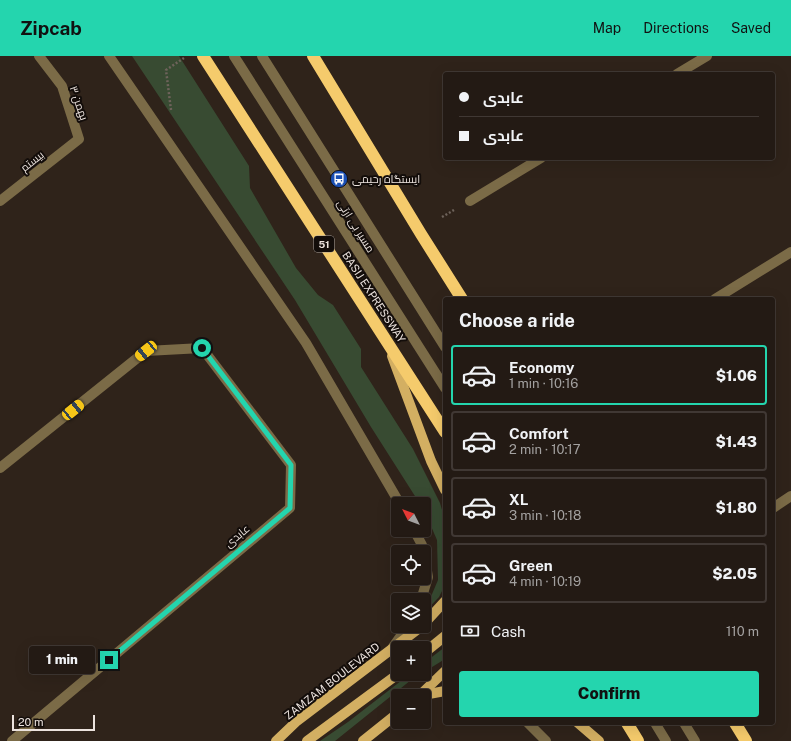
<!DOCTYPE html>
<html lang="en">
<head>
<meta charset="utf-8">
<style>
	body { margin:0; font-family:"Public Sans",Cairo,sans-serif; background:#2b231d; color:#f1f3f6; height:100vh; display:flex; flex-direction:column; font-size:15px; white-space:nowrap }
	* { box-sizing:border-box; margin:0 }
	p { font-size:13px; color:#a3a1a0 }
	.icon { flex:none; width:22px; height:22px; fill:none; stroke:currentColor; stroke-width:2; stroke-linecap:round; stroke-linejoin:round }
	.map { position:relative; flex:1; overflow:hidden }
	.sheet { position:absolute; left:443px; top:241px; width:332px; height:428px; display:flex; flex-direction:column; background:#231a14; border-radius:4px; box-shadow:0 4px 16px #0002,0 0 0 1px #403834 }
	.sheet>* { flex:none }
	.top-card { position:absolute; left:443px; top:16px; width:332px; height:88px; border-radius:4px; box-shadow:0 4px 16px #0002,0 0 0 1px #403834; display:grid; align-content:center; height:88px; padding:0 16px; background:#231a14 }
	.needle { width:26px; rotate:312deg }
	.buttons { position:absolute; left:391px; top:441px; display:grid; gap:8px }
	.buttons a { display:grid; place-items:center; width:40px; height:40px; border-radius:4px; background:#231a14; box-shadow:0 4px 16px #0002,0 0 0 1px #403834; font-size:20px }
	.scale { position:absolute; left:12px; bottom:10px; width:83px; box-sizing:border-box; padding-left:4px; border:2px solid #ece3de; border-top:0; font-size:11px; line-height:14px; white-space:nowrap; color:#ece3de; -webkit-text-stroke:3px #130d0a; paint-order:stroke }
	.end { position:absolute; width:18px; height:18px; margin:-9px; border:5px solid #24d5ae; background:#111; box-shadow:0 0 0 2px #111 }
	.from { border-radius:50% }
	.bubble { position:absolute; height:28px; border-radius:4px; background:#231a14; box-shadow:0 4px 16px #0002,0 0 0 1px #403834; font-size:13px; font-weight:800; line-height:28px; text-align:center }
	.car { position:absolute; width:12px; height:24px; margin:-12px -6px; border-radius:5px; box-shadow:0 0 3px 1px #0007; background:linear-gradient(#f5c518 24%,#345 0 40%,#f5c518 0 76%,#345 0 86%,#f5c518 0) }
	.top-card b { display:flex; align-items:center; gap:14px; height:38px; font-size:15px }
	.top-card b+b { border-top:1px solid #403834 }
	.top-card i { width:10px; height:10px; background:#f1f3f6 }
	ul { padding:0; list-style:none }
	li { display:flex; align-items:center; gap:12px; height:60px; margin:0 8px 6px; padding:0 8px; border:2px solid #403834; border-radius:4px }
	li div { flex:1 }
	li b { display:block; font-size:15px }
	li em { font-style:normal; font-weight:800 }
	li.selected { border-color:#24d5ae }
	li>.icon { width:36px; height:36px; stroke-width:1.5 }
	h2 { padding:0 16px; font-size:18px; line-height:48px }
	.pay { display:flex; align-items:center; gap:10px; height:44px; padding:0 16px; font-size:15px }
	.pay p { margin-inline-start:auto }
	.button { display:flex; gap:8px; margin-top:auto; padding:8px 16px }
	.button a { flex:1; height:46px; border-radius:4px; background:#24d5ae; color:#111; font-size:16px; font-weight:800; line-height:46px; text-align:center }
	header { display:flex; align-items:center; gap:24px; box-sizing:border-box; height:56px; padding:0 20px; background:#24d5ae; color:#111 }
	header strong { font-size:19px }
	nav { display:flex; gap:22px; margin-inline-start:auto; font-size:14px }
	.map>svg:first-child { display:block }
	.green { fill:#384b32 }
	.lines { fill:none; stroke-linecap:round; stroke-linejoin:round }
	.path { stroke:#6e635b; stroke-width:2.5; stroke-dasharray:2 2; stroke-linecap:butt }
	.minor { stroke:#7b6b47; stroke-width:10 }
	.major { stroke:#d3af62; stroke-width:10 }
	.highway { stroke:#f5cb6c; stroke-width:12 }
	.route { stroke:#24d5ae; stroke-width:5 }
	.labels { text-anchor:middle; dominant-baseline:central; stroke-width:4; stroke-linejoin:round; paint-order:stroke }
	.shield { fill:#130d0a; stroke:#aba39e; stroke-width:1 }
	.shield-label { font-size:10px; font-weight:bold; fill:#ece3de }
	.street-label { font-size:11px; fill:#ece3de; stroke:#130d0a }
	.poi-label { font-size:11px; fill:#ece3de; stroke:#130d0a; text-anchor:start }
</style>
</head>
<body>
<header>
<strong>Zipcab</strong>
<nav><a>Map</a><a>Directions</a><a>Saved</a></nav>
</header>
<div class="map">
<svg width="791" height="685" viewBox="0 0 791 685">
	<rect width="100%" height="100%" fill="#2f231a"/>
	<!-- green -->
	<g class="green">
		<polygon points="132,0 179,0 249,110 250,132 296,212 318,239 333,249 361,293 361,311 413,393 440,447 445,464 445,529 439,541 424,557 438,524 437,484 424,454 424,448 420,448 371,371 295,244"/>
		<polygon points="445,591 445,603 424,616 424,607"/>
		<polygon points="410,618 421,618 411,624 335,685 320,685 348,666"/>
	</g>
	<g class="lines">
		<!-- path -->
		<g class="path">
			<polyline points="171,54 166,14 184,2"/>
			<polyline points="442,161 454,154"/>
		</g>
		<!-- minor -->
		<g class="minor">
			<polyline points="109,0 306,287 400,448"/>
			<polyline points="234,0 445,332"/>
			<polyline points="262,0 445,291"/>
			<polyline points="677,18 707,0"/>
			<polyline points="0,145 79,83 62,30 39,0"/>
			<polyline points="470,145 541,102"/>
			<polyline points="715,243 791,196"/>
			<polyline points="0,412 146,295 202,292 291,409 290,452 12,685"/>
			<polyline points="773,452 791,440"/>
			<polyline points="414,474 422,489 424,496"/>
			<polyline points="421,544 428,521 424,497"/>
			<polyline points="393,591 408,570"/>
			<polyline points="528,667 546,685"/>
			<polyline points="655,667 666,685"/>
			<polyline points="684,667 695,685"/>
		</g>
		<!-- major -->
		<g class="major">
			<polyline points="392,300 431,405 445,434"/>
			<polyline points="424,568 445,545"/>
			<polyline points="424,597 445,580"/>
			<polyline points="418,640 445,635"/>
			<polyline points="419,640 445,615"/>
			<polyline points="578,667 599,685"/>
			<polyline points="276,685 297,665 422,570"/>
			<polyline points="307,685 398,618"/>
			<polyline points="363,685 398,657"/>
		</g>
		<!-- highway -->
		<g class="highway">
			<polyline points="203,0 445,376"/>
			<polyline points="313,0 421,178 462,243"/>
			<polyline points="627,667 638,685"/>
			<polyline points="735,667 746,685"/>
		</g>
	</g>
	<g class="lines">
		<!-- route -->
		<polyline class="route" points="109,604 290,452 291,409 202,292"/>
	</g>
	<!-- icons -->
	<defs>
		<symbol id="bus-disc" viewBox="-11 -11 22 22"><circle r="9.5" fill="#1a4fb4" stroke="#130d0a"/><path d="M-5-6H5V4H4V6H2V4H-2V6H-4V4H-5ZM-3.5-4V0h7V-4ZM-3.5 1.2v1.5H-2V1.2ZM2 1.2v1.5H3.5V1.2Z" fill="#fff"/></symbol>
	</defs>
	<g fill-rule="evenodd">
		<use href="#bus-disc" x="329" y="113" width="20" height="20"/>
	</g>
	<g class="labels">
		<!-- shield labels -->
		<rect class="shield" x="314" y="180" width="20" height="16" rx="3"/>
		<g class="shield-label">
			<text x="324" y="188">51</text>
		</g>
		<!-- street labels -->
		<g class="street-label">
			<text transform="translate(79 47) rotate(71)">بهمن ۳</text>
			<text transform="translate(32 105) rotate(-38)">بیستم</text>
			<text transform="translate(356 170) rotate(58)">مسیر بی ارتی</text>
			<text transform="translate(374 241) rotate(57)">BASIJ EXPRESSWAY</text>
			<text transform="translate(237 480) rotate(-40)">عابدی</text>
			<text transform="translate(332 625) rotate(-38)">ZAMZAM BOULEVARD</text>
		</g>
		<!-- poi labels -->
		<g class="poi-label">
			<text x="352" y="123">ایستگاه رحیمی</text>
		</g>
	</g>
</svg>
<div class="buttons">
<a><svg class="needle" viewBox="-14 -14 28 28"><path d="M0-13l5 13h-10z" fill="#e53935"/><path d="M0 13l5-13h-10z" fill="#a3a1a0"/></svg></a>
<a><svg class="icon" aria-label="locate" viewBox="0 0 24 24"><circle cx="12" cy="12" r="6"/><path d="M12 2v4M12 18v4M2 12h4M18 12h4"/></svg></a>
<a><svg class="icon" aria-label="layers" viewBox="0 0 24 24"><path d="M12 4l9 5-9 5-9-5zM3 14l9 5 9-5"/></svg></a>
<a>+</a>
<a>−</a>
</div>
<div class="scale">20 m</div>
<i class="end from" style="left:202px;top:292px"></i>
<i class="end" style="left:109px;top:604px"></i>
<div class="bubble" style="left:29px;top:590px;width:66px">1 min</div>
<i class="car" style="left:146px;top:295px;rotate:231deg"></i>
<i class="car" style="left:73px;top:354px;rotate:51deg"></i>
<div class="top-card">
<b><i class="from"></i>عابدی</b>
<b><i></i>عابدی</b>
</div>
<section class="sheet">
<h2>Choose a ride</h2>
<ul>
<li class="selected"><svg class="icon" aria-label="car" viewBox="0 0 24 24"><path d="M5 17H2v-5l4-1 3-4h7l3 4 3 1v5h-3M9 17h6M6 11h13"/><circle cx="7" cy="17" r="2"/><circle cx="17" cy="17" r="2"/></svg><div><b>Economy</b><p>1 min · 10:16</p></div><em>$1.06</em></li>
<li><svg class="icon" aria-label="car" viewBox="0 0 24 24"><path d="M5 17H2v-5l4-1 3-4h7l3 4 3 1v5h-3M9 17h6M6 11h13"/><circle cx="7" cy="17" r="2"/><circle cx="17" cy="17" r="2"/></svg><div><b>Comfort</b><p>2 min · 10:17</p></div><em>$1.43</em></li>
<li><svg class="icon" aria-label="car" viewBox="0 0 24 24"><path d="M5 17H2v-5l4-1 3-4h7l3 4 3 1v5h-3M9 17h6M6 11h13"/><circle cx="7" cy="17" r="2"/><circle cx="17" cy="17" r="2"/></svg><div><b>XL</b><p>3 min · 10:18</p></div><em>$1.80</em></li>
<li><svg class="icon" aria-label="car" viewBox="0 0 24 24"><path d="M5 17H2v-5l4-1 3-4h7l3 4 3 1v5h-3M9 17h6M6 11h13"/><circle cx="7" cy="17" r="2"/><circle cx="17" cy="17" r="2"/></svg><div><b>Green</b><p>4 min · 10:19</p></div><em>$2.05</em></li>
</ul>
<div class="pay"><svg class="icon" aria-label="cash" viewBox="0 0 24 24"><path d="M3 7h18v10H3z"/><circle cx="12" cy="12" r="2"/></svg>Cash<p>110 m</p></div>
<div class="button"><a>Confirm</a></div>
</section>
</div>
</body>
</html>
